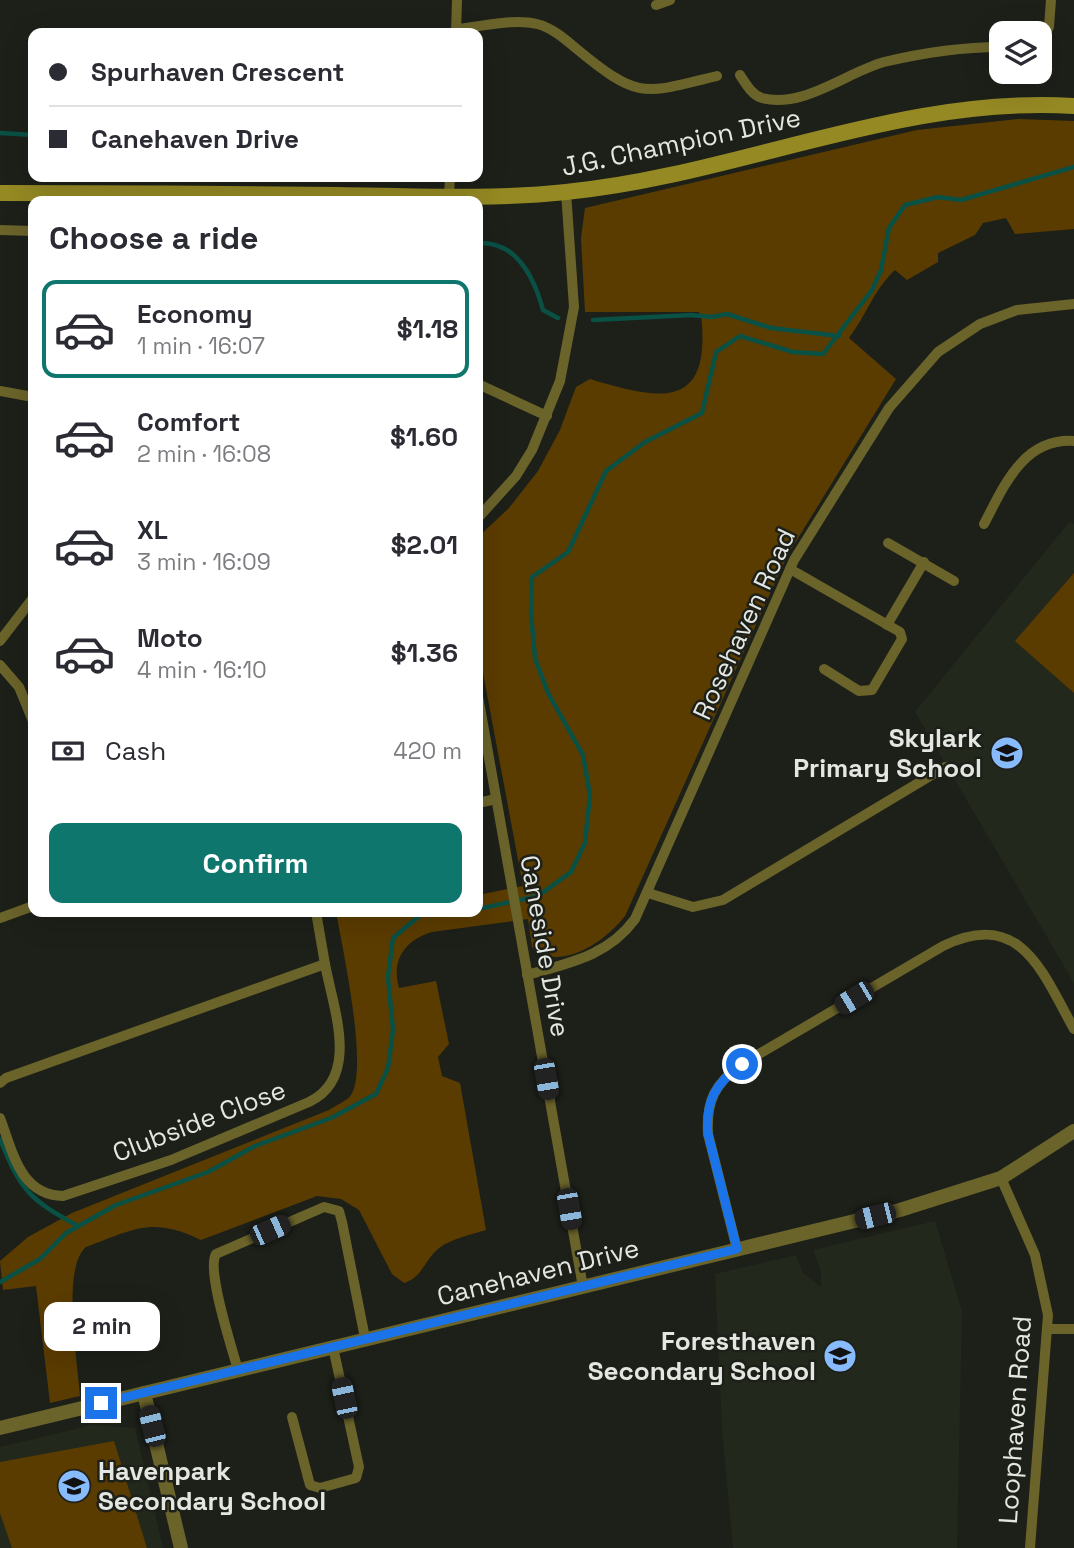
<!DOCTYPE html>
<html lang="en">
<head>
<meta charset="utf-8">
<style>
	body { margin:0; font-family:"Space Grotesk",sans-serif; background:#f7f7f7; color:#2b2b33; height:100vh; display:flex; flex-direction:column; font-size:26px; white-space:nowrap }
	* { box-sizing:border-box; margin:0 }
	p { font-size:23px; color:#7c7c81 }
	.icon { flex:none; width:38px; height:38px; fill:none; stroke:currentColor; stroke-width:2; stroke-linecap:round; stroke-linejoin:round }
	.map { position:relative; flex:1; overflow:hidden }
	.side { position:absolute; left:28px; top:196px; width:455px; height:721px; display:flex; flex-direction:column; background:#fff; border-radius:14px; box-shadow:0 7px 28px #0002 }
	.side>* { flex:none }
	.guide { position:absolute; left:28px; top:28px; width:455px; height:154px; border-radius:14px; box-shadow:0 7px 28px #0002; display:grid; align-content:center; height:154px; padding:0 21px; background:#fff }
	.buttons { position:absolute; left:989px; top:21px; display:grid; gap:14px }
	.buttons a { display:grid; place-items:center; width:63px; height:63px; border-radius:14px; background:#fff; box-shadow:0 7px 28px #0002; font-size:35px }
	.end { position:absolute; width:32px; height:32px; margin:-16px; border:9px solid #1a73e8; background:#fff; box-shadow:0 0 0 4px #fff }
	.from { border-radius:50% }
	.bubble { position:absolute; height:49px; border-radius:14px; background:#fff; box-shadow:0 7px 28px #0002; font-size:23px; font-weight:800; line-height:49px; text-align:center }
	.car { position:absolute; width:21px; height:42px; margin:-21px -10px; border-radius:9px; box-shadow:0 0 5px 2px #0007; background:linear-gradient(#222 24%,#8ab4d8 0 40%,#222 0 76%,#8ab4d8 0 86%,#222 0) }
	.guide b { display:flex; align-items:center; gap:24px; height:66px; font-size:26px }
	.guide b+b { border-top:2px solid #e1e1e2 }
	.guide i { width:18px; height:18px; background:#2b2b33 }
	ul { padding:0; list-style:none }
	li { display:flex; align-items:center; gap:21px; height:98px; margin:0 14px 10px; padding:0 7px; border:4px solid transparent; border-radius:14px }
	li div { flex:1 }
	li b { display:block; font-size:26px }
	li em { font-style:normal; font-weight:800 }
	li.active { border-color:#0f766e }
	li>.icon { width:63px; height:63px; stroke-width:1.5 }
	h2 { padding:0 21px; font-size:32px; line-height:84px }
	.pay { display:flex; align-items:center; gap:18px; height:77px; padding:0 21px; font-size:26px }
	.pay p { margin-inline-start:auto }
	.button { display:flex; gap:14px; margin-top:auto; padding:14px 21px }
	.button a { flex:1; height:80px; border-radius:14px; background:#0f766e; color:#fff; font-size:28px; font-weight:800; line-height:80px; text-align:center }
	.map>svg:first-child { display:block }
	.built { fill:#22281b }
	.green { fill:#5b3c00 }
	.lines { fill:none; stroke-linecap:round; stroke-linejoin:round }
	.stream { stroke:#095045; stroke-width:4.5 }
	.minor { stroke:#6a632a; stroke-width:10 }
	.tertiary { stroke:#6a632a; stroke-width:14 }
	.secondary { stroke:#958924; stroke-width:16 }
	.route { stroke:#1a73e8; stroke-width:9 }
	.labels { text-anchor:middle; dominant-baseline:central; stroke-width:5; stroke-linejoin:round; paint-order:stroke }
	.street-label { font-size:26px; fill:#e4e6e1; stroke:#1d2019 }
	.poi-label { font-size:26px; font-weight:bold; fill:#e4e6e1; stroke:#1d2019; text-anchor:end }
</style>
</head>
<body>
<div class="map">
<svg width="1074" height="1548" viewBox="0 0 1074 1548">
	<rect width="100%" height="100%" fill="#1d2019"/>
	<!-- built -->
	<g class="built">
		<polygon points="1070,521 1074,524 1074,983 915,712"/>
		<polygon points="935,1221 962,1311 957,1548 733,1548 722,1429 715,1274 796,1255 803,1273 821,1287 821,1272 813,1250"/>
		<polygon points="92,1425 135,1428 163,1548 0,1548 0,1447"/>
	</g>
	<!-- green -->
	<g class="green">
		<path d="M1018,119l56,2v108l-59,5 -9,-16 -23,5 -8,12 -37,18v9l-31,18 -12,-10c-23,22 -27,43 -46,68l47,41 -109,177 -162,360c-19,24 -55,50 -87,38l-6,-7 -4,-28 -96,13c-27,8 -41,28 -33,56l37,-7 13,63 -11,13 4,19 18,7 26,147c-16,5 -33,8 -47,18 -14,11 -17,30 -35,35l-12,-9 -33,-64 -18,-11 -24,-3 -116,44c-49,-24 -67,-11 -115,7 -25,21 -8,116 -6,149l-30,7 -14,-117 -33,4 -3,-29 28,-24 44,-24 257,-103c7,-5 18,-9 22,-15 18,-26 -9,-150 -15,-183h142v-17l45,-9 -45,-240v-109l31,-29 29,-37 22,-41 16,-43 14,-8c70,21 122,33 111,-65l-3,-2h-113l-4,-74 4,-30 332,-78z"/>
		<polygon points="1074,573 1074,693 1015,641"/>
		<polygon points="114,1441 147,1548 12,1548 0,1513 0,1462"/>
	</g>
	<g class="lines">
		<!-- stream -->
		<g class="stream">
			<polyline points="0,133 33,135"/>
			<polyline points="175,177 176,177"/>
			<path d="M478,243c38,-2 56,34 65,67l15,8"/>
			<polyline points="593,320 691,315 712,317 727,314 771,328 839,336"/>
			<polyline points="478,909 538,896 571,872 585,843 590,795 583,755 548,693 535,658 531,614 532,577 568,552 606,471 645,442 702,413 716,352 740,336 793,352 823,354 872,290 881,270 889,228 905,205 938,197 961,200 1074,167"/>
			<path d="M0,1139c21,52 29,60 78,87"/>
			<polyline points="0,1282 40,1259 66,1233 116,1205 208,1172 255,1146 331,1118 376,1094 388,1068 393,1030 388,977 393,938 424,912"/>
		</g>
		<!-- minor -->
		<g class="minor">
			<polyline points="656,5 670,0"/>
			<path d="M456,29c25,-2 57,-11 81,-5 16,4 29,16 41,26 61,50 65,44 139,26"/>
			<polyline points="456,33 457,0"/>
			<polyline points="1040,39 1049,27 1051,0"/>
			<path d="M740,75c6,9 12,20 22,23 41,11 85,-26 122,-36 38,-9 78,-15 117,-15"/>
			<polyline points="449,196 450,177"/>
			<polyline points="0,230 33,231"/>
			<polyline points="478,384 547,416"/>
			<polyline points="0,391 33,397"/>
			<polyline points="478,518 516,476 532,450 560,381 574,307 566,192"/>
			<path d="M984,524c20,-38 39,-86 90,-83"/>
			<polyline points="888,543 954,581"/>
			<polyline points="790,569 900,632 902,639 872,690 859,691 824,669"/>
			<polyline points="887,625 924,562"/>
			<polyline points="0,641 33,598"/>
			<polyline points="0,665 19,687 33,721"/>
			<polyline points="478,696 583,1287"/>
			<polyline points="478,803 496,799"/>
			<polyline points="648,893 693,907 723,900 945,767"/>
			<polyline points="0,918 33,906"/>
			<path d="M527,975c42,-12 81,-19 108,-56l159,-359 95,-152 49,-56 42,-28 37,-14 57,-6"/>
			<polyline points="0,1083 6,1078 325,964 316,912"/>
			<path d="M0,1118c13,34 20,77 63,78l108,-36 138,-58c52,-25 24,-94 16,-138"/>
			<polyline points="1001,1178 1035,1255 1048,1315 1030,1548"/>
			<path d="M737,1249l-29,-115c-2,-33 7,-51 34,-70l201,-118c78,-38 99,26 131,83"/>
			<polyline points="1049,1329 1074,1329"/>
			<path d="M238,1370c-6,-22 -32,-100 -22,-116l108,-47 15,4 3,11 23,116"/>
			<polyline points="292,1417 310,1485 320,1488 356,1478 359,1467 333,1347"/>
		</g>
		<!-- tertiary -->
		<g class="tertiary">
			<polyline points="144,1393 181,1548"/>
			<polyline points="0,1428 900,1210 1001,1178 1074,1131"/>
		</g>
		<!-- secondary -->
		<path class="secondary" d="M0,193c113,0 225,1 338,2 75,1 153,5 228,-3 172,-17 333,-97 508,-86"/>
	</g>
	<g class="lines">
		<!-- route -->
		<path class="route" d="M101,1403c212,-52 424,-101 636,-154l-29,-115c-3,-33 8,-51 34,-70"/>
	</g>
	<!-- icons -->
	<defs>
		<symbol id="school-disc" viewBox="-11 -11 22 22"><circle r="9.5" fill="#88bbfc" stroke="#1d2019"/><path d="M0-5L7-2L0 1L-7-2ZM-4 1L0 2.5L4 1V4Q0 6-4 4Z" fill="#111"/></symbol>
	</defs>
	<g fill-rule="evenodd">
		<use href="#school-disc" x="988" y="734" width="38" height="38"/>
		<use href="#school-disc" x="821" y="1337" width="38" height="38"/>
		<use href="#school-disc" x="55" y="1467" width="38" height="38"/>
	</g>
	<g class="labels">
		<!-- street labels -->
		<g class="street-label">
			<text transform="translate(681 142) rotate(-12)">J.G. Champion Drive</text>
			<text transform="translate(744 624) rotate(-65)">Rosehaven Road</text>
			<text transform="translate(545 946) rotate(80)">Caneside Drive</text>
			<text transform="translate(199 1121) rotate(-21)">Clubside Close</text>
			<text transform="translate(538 1272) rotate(-14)">Canehaven Drive</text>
			<text transform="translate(1015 1420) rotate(-86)">Loophaven Road</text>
		</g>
		<!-- poi labels -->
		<g class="poi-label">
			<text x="982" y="738">Skylark<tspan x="982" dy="30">Primary School</tspan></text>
			<text x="816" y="1341">Foresthaven<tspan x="816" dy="30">Secondary School</tspan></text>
			<text x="98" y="1471" text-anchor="start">Havenpark<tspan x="98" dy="30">Secondary School</tspan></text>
		</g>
	</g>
</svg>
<div class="buttons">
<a><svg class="icon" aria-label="layers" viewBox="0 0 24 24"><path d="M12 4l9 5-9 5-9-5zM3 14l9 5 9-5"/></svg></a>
</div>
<i class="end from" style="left:742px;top:1064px"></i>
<i class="end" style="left:101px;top:1403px"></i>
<div class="bubble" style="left:44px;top:1302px;width:116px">2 min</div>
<i class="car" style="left:854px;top:998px;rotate:239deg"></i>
<i class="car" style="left:546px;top:1079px;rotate:170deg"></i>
<i class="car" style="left:569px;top:1209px;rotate:170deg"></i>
<i class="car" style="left:875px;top:1216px;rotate:256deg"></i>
<i class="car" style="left:270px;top:1230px;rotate:66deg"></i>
<i class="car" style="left:344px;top:1398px;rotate:348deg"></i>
<i class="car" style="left:152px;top:1426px;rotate:346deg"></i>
<div class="guide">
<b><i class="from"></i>Spurhaven Crescent</b>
<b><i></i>Canehaven Drive</b>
</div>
<section class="side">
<h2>Choose a ride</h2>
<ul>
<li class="active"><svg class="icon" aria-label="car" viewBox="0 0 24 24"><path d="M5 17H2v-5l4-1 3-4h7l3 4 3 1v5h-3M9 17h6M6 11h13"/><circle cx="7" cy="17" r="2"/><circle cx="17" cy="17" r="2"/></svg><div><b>Economy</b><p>1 min · 16:07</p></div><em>$1.18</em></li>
<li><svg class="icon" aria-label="car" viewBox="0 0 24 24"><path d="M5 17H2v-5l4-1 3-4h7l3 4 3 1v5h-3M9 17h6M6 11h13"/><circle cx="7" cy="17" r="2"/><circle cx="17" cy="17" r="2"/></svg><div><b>Comfort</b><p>2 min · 16:08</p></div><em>$1.60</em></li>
<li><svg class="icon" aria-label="car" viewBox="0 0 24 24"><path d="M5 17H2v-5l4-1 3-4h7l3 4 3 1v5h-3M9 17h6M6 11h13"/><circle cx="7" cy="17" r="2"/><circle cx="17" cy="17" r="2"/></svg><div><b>XL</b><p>3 min · 16:09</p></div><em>$2.01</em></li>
<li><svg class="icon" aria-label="car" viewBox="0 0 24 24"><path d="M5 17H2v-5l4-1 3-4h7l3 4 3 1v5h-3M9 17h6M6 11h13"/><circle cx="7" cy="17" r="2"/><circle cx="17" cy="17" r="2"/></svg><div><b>Moto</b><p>4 min · 16:10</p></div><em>$1.36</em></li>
</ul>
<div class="pay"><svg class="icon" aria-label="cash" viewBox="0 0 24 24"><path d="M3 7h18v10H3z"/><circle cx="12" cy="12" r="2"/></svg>Cash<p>420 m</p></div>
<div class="button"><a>Confirm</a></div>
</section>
</div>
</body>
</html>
